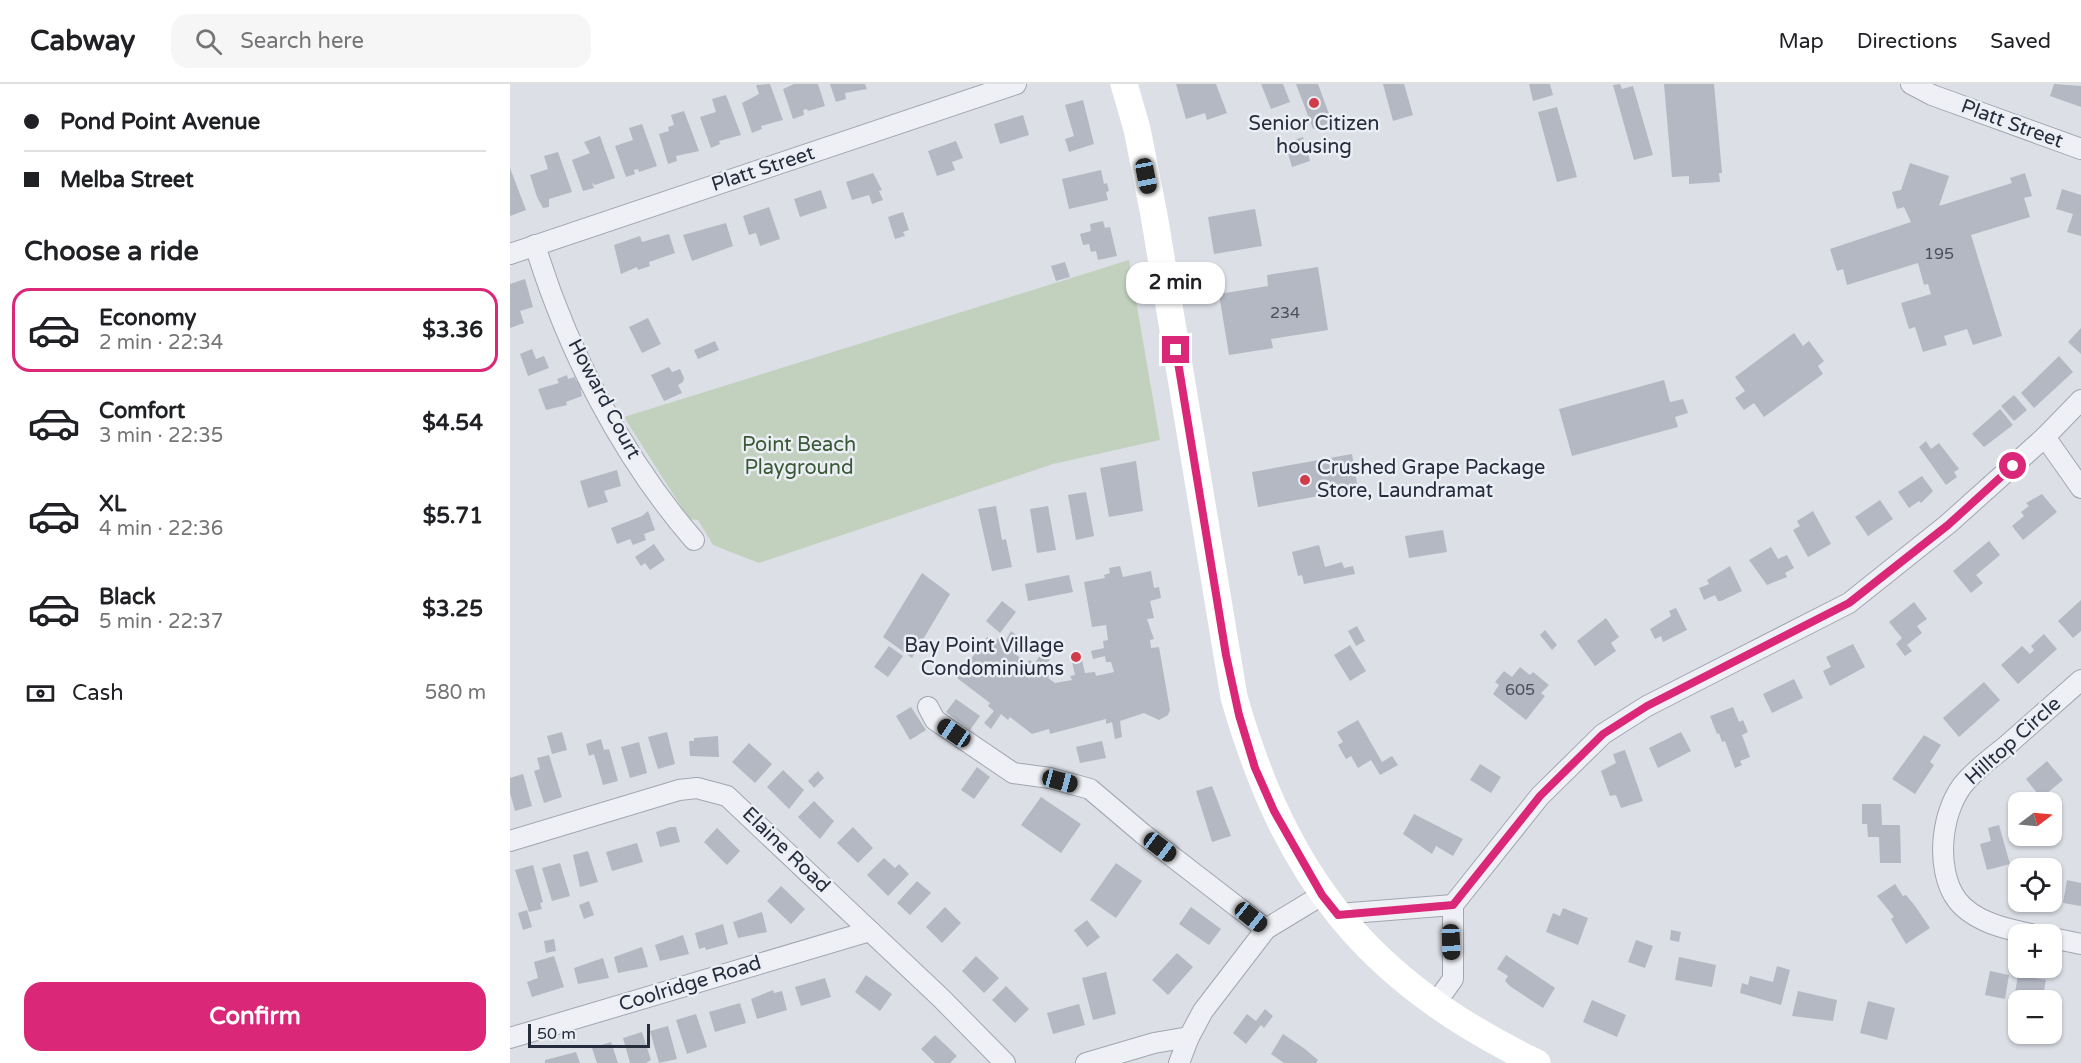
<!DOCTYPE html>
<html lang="en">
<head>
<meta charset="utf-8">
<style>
	body { margin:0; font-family:"Varela Round",sans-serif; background:#f6f6f6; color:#202124; height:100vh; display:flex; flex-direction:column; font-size:22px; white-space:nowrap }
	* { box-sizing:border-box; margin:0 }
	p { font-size:20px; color:#757577 }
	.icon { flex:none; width:33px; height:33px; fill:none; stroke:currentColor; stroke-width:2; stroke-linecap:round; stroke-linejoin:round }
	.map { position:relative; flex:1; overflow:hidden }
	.sheet { display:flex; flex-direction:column; background:#fff; width:510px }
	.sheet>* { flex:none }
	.hud { display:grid; align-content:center; height:132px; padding:0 24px; background:#fff }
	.needle { width:39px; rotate:74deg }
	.buttons { position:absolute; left:1498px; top:708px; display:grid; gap:12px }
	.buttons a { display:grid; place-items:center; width:54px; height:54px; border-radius:12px; background:#fff; box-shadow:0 2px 4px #0004; font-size:30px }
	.scale { position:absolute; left:18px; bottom:15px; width:122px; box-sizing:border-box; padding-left:6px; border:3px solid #252d3d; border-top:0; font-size:16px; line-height:21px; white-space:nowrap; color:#252d3d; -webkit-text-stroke:4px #ebeef4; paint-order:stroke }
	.end { position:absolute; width:27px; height:27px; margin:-14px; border:8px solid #db2777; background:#fff; box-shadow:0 0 0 3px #fff }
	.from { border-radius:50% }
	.bubble { position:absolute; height:42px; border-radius:18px; background:#fff; box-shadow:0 2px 4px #0004; font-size:20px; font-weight:800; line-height:42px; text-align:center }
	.car { position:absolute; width:18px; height:36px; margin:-18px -9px; border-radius:8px; box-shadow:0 0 4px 2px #0007; background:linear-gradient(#222 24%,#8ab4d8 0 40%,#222 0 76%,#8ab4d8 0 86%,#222 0) }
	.hud b { display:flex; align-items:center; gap:21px; height:57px; font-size:22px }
	.hud b+b { border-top:2px solid #e0e0e0 }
	.hud i { width:15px; height:15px; background:#202124 }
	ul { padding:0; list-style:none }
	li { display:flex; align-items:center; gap:18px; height:84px; margin:0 12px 9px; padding:0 12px; border:3px solid transparent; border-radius:18px }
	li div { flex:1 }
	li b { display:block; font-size:22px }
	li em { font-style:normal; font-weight:800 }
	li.current { border-color:#db2777 }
	li>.icon { width:54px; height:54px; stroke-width:1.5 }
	h2 { padding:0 24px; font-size:27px; line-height:72px }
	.pay { display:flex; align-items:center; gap:15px; height:66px; padding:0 24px; font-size:22px }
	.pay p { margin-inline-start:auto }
	.action { display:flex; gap:12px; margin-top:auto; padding:12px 24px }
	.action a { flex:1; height:69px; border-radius:18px; background:#db2777; color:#fff; font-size:24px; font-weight:800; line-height:69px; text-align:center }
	header { display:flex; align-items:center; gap:36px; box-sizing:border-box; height:84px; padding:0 30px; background:#fff; border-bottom:2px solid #e0e0e0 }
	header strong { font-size:28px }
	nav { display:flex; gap:33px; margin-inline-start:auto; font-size:21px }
	.search { width:420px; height:54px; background:#f6f6f6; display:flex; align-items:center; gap:15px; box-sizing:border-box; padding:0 21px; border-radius:18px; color:#757577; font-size:22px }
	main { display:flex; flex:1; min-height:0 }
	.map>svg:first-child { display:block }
	.green { fill:#c1d1bd }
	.building { fill:#b3b8c3 }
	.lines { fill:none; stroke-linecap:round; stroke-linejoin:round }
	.minor-casing { stroke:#a1a6b0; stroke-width:22 }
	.minor { stroke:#eff0f5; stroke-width:20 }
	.secondary { stroke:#fff; stroke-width:27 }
	.route { stroke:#db2777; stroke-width:8 }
	.poi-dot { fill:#d03c4a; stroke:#ebeef4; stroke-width:2 }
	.labels { text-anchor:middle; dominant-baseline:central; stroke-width:5; stroke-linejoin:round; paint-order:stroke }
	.number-label { font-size:16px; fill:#48505e }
	.poi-label { font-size:20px; fill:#252d3d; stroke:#ebeef4 }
	.street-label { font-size:20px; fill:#252d3d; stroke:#ebeef4 }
	.park-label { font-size:20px; fill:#385933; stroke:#ebeef4 }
</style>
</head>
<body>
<header>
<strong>Cabway</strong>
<div class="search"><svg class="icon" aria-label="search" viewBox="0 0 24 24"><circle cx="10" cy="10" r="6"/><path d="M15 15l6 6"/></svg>Search here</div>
<nav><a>Map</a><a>Directions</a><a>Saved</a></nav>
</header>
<main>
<section class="sheet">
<div class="hud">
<b><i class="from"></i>Pond Point Avenue</b>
<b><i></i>Melba Street</b>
</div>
<h2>Choose a ride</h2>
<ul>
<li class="current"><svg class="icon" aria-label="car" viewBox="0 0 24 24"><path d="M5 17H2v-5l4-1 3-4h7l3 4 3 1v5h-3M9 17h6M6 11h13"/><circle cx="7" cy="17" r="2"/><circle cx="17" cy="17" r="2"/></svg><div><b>Economy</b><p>2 min · 22:34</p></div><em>$3.36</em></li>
<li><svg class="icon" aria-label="car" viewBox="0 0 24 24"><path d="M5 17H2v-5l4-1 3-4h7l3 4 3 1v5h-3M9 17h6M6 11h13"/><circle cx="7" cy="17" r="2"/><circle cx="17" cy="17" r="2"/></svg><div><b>Comfort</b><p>3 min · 22:35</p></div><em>$4.54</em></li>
<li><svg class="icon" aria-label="car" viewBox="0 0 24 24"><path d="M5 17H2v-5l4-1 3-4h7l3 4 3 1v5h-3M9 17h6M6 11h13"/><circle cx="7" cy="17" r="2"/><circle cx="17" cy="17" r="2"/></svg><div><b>XL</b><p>4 min · 22:36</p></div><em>$5.71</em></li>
<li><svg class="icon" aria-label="car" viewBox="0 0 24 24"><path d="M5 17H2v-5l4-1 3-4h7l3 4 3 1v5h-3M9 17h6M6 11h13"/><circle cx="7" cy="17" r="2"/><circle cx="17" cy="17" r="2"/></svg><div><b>Black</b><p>5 min · 22:37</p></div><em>$3.25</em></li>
</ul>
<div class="pay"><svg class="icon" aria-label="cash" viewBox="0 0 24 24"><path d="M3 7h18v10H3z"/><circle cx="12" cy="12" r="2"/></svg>Cash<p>580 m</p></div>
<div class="action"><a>Confirm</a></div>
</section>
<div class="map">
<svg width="1571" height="979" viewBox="0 0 1571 979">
	<rect width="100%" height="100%" fill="#dcdfe6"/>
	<!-- green -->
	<polygon class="green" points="619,176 650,356 543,380 249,479 203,461 188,436 179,435 114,333"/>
	<!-- building -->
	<g class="building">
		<polygon points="260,0 273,36 251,42 252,45 242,49 232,19 249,10 246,1"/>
		<polygon points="284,0 308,0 315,22 298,27 297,25 293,26 294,31 283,35 273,5"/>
		<polygon points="320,0 355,0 357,5 335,9 336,15 326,18"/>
		<polygon points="666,0 706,0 717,29 697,36 695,29 676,35"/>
		<polygon points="751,0 773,0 780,18 761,25"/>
		<polygon points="786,0 808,0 822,38 803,45"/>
		<polygon points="873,0 894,0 903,31 883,37"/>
		<polygon points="1019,0 1040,0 1043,11 1023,17"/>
		<polygon points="1110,0 1112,5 1123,2 1143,71 1124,76 1103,1"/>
		<polygon points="1154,0 1204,0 1212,89 1209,89 1210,98 1179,100 1179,92 1162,93"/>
		<polygon points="1544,0 1571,2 1571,23 1540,12"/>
		<polygon points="216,11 231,51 209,57 210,60 201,64 190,33 206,28 202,15"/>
		<polygon points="573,16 584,60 559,68 555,55 564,52 555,21"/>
		<polygon points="1047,23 1067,93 1047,98 1028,28"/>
		<polygon points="174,27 189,67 166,72 167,77 158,80 149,50 159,47 158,43 164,41 161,31"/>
		<polygon points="513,31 519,51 490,60 484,40"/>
		<polygon points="132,40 147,82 129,88 128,85 124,86 125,90 116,93 105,62 123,56 119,44"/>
		<polygon points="90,52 105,94 85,101 82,99 84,104 73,107 62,76 80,69 74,58"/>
		<polygon points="793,53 800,77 782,83 775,59"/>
		<polygon points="446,57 453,74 442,78 445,86 427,92 418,67"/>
		<polygon points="48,68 62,108 39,115 39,123 33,124 27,113 20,91 38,85 34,72"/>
		<polygon points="1400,79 1439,92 1429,122 1502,99 1500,94 1515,89 1522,112 1514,114 1520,133 1461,151 1492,252 1463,261 1457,245 1434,252 1437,261 1413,268 1405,243 1399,245 1391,219 1421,210 1418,200 1414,201 1408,179 1337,201 1333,185 1327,187 1320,165 1401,138 1394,123 1387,125 1382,108 1391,106"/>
		<polygon points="0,84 16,126 0,132"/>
		<polygon points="591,86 594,100 597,99 599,107 596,108 598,116 559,125 552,95"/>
		<polygon points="363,89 372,106 369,107 373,116 362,120 359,111 342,116 336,98"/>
		<polygon points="1552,105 1571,111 1571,152 1557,148 1563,130 1546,125"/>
		<polygon points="311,106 317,124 290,133 284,115"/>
		<polygon points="259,123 270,155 250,162 246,149 239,151 233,132"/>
		<polygon points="745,125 752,162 704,170 698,133"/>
		<polygon points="393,128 399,146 393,148 395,152 385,155 378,133"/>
		<polygon points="593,137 595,144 600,143 607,172 588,176 586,167 581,168 579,160 573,161 570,150 581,147 580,140"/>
		<polygon points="216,139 223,162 182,177 173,151"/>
		<polygon points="159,150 165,169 139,178 140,182 128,186 127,183 111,190 104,161 130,152 132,158"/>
		<polygon points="555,178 560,193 546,197 541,182"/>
		<polygon points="808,183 818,246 761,255 763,264 719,271 709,210 758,202 757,191"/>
		<polygon points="15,195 23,223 10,227 14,239 0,244 0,200"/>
		<polygon points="138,234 151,260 132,269 119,243"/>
		<polygon points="1571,244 1571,270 1558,258"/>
		<polygon points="1284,249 1293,262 1299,257 1314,277 1308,282 1313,290 1254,333 1244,319 1234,326 1225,314 1235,307 1225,293"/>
		<polygon points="205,257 209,266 188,275 184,266"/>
		<polygon points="22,265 26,275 34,272 39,284 18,292 10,270"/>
		<polygon points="1549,272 1563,288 1524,324 1511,309"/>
		<polygon points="159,283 162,288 170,285 174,294 173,298 168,301 172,309 154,317 141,291"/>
		<polygon points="57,291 58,295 65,293 66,297 69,296 72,312 56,318 57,321 36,326 28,305 49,299 47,295"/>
		<polygon points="1154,296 1160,318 1173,315 1178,329 1165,333 1168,343 1062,372 1049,325"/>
		<polygon points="1504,311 1517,326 1504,337 1491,322"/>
		<polygon points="1490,325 1503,341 1474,363 1462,350"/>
		<polygon points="1416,357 1421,365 1429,359 1449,385 1444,388 1447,393 1436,401 1409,363"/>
		<polygon points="842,370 848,405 748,423 742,388"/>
		<polygon points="626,377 633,427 599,433 590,384"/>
		<polygon points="107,386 111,402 94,407 98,418 78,424 70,397"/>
		<polygon points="1412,392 1423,407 1411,419 1409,417 1399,424 1388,408"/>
		<polygon points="576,408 584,452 566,456 558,411"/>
		<polygon points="1532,410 1547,428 1513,456 1502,442 1514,432 1511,428 1519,422 1516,419"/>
		<polygon points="1370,416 1383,435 1358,452 1345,433"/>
		<polygon points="486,422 492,456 496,455 502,483 482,487 468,425"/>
		<polygon points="538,422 546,466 527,469 520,425"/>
		<polygon points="138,427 145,446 134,450 136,456 123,461 120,455 107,460 101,444 132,432"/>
		<polygon points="1303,427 1321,460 1298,473 1283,446 1290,442 1287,437"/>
		<polygon points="933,446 937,468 899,474 895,452"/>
		<polygon points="1479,457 1490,471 1466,491 1473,499 1461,509 1443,487"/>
		<polygon points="144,460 155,476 140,486 135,479 131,482 125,473"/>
		<polygon points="809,461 815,483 832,478 834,484 843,482 845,490 794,500 792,491 788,492 782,468"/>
		<polygon points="1261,463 1268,475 1277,471 1284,484 1275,489 1277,493 1257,501 1239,476"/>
		<polygon points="610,482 613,493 641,487 644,504 649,503 651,514 640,517 644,534 637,535 644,555 640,556 641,564 649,563 660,626 658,631 649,636 634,629 610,637 612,653 605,655 602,638 596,640 596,635 540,650 539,645 522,650 500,633 498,636 491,630 481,645 474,639 484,627 478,622 480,619 447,594 477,553 485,558 488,554 494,559 501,547 509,553 503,562 508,566 505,570 517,579 519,576 525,579 532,568 540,575 534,585 541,590 538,594 545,599 562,596 560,592 565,591 562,578 572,576 575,589 585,588 586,592 604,588 601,578 596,578 595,572 583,575 581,567 594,564 593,557 598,556 596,541 582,543 574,498 595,494 594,491 600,489 599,484"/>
		<polygon points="1220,482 1232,507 1211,517 1208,517 1205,511 1194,516 1189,504 1199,500 1197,496"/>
		<polygon points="412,489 440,510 402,574 373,553"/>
		<polygon points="559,491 563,508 518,517 515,500"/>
		<polygon points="1571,516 1571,547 1563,554 1548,537"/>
		<polygon points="492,517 506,528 490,549 476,537"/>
		<polygon points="1404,518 1417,535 1407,542 1412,549 1397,561 1402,567 1395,572 1386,560 1392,554 1379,538"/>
		<polygon points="1166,524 1177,546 1153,558 1151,552 1145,555 1140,545 1161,532 1159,527"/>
		<polygon points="1096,534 1109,553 1101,559 1106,567 1085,582 1067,557"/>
		<polygon points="847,542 855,557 846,562 838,547"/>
		<polygon points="1035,546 1047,561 1042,566 1030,551"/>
		<polygon points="1534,550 1547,565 1508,600 1491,581 1512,562 1520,570 1524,566 1521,562"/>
		<polygon points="1343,560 1355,583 1320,602 1313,587 1321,583 1316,573"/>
		<polygon points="840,561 856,587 840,597 824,571"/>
		<polygon points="379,562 393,572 378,593 364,583"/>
		<polygon points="1010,583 1020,591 1023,588 1039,601 1031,609 1035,612 1016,636 983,610 989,601 985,598 994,587 1002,593"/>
		<polygon points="1284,595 1293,614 1262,629 1253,610"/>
		<polygon points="1474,598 1490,616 1449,653 1433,634"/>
		<polygon points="446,615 470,632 460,646 436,628"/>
		<polygon points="401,623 416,646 400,656 386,632"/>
		<polygon points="1223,623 1229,638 1233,636 1238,648 1232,651 1240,673 1230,677 1232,681 1225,684 1215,657 1212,658 1209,649 1207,650 1200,632"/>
		<polygon points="848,636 872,678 882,672 888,681 870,691 861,676 848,684 841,672 836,675 828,661 833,658 827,648"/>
		<polygon points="52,648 57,666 42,670 37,652"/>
		<polygon points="157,648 165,680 148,685 138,653"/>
		<polygon points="1171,648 1181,667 1148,684 1139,664"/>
		<polygon points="1414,651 1431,661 1420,678 1424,681 1405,710 1382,695"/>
		<polygon points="208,652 209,673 180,672 179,657 184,657 184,654"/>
		<polygon points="91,655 94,666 99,665 108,697 93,701 84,670 79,672 76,660"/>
		<polygon points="592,657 596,674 570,679 566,663"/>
		<polygon points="129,658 137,689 120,694 111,663"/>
		<polygon points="239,659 262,680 245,699 222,678"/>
		<polygon points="1115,666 1133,717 1111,724 1106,711 1100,712 1091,687 1106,679 1103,670"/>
		<polygon points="39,671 52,713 34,719 24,687 30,685 27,674"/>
		<polygon points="1537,677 1553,696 1531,714 1516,695"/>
		<polygon points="970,680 991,693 981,709 960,696"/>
		<polygon points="467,683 480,693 464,715 451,706"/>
		<polygon points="273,686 294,706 279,725 257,703"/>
		<polygon points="308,687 314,694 304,704 298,697"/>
		<polygon points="13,690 22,722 5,727 0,709 0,694"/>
		<polygon points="702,702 721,752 702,758 686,707"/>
		<polygon points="531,713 571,740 551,769 511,741"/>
		<polygon points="304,717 324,737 310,755 288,733"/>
		<polygon points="1352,720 1371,720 1372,741 1390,741 1391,779 1370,779 1369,753 1358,753 1357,740 1352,740"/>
		<polygon points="904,730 953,755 943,772 926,762 922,770 893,750"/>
		<polygon points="1489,741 1500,780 1477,786 1470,760 1481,757 1478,744"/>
		<polygon points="160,743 166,743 170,758 150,763 146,748"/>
		<polygon points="343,743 363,764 348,779 327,759"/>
		<polygon points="207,744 230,767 217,781 194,758"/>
		<polygon points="127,759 133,778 102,787 96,768"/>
		<polygon points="78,767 88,798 70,803 63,771"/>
		<polygon points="374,774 385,784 389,780 399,790 378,812 357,791"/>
		<polygon points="50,779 60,812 42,817 32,784"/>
		<polygon points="606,779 632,797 606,834 580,816"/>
		<polygon points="23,781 33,818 30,819 32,825 19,828 5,786"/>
		<polygon points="1557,796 1571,799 1571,822 1553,819"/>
		<polygon points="407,797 421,809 400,831 387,819"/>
		<polygon points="1385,800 1393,812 1396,811 1405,822 1420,844 1396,860 1381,835 1384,833 1367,812"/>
		<polygon points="271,802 295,825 281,840 257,817"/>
		<polygon points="79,817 84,831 74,835 69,821"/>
		<polygon points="435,823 451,839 432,859 416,843"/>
		<polygon points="681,823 711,845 699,861 669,840"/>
		<polygon points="1053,824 1078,834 1068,861 1036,848 1043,829 1050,832"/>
		<polygon points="17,826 22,843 13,846 8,829"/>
		<polygon points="252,828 257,848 228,854 223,838"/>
		<polygon points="577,836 590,853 577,863 564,846"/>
		<polygon points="213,840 218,860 196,866 195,863 189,865 185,849"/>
		<polygon points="1161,846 1171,848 1169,858 1160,856"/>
		<polygon points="173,851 179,870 150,877 145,861"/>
		<polygon points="44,855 46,867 36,869 34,857"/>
		<polygon points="1126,856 1143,862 1135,884 1118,878"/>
		<polygon points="132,863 138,883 108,889 104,873"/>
		<polygon points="667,869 683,883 658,911 642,896"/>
		<polygon points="996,871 1045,904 1033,924 1001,903 995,897 998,892 987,885"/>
		<polygon points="44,872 54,903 22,913 17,898 28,894 24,878"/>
		<polygon points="466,872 489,894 474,909 452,887"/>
		<polygon points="1169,873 1206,881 1202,903 1165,896"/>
		<polygon points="93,874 99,894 68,900 64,884"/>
		<polygon points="1267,882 1280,886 1271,921 1230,909 1232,899 1238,901 1240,892 1263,898"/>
		<polygon points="1480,887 1499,891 1495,915 1475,911"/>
		<polygon points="596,888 606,930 583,936 572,894"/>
		<polygon points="356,891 382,910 370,927 345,908"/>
		<polygon points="1508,891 1536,896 1532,916 1504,915"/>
		<polygon points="315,894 321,913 291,922 285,903"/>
		<polygon points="496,902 519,925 505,939 482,916"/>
		<polygon points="263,906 264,909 272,907 277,926 247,935 241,915"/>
		<polygon points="1288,907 1327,916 1323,937 1282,932"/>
		<polygon points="1082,916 1116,931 1107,953 1073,938"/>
		<polygon points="1358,917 1385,924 1377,956 1350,949"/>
		<polygon points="230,919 236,939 205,948 199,928"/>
		<polygon points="569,920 575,941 543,950 537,929"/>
		<polygon points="755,925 763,932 754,944 751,941 736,960 723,949 737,930 746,937"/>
		<polygon points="186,930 197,963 177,970 166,936"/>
		<polygon points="158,942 167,975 149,979 140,947"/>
		<polygon points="132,948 141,976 136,979 120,979 113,954"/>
		<polygon points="773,950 795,965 808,976 806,979 774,979 761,970"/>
		<polygon points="425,951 447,972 440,979 425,979 411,965"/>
		<polygon points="101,958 108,979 87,979 82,964"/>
		<polygon points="66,968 70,979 35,979 35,976"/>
	</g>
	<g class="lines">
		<defs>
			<g id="minor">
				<polyline points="1401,0 1422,11 1571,65"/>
				<path d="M25,161c32,105 87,212 159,295"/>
				<polyline points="0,170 506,0"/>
				<polyline points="1535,353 1571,404"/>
				<polyline points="418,623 425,636 503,689 540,694 580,705 633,750 756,845"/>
				<polyline points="0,757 169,706 187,704 217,712 431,914 495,979"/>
				<polyline points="828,830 943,821"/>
				<path d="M1521,850c-25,-5 -57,-12 -74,-34 -23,-31 -16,-93 10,-120 11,-12 25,-23 38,-33 25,-22 51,-45 76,-67"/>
				<polyline points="1542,854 1571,860"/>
				<polyline points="925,920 943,895 943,821 1030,712 1093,650 1137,622 1339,519 1438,440 1535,353 1571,316"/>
				<polyline points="0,954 360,847"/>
				<polyline points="576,979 644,959 679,953 693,927 756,845 812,811"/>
				<polyline points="669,979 679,953"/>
			</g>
		</defs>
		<!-- minor casing -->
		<use href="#minor" class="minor-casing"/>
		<!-- minor -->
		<use href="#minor" class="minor"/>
		<!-- secondary -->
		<path class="secondary" d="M614,0l13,45 17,86 80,482c52,181 132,283 303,366"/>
	</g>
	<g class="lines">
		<!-- route -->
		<polyline class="route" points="666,266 716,571 729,631 745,684 764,727 812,811 828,831 943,821 1030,712 1093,650 1137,622 1339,519 1438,441 1503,382"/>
	</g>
	<!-- markers -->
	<g class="poi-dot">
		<circle cx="804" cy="19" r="6"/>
		<circle cx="795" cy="396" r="6"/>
		<circle cx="566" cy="573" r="6"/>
	</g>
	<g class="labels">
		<!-- number labels -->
		<g class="number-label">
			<text x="1429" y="170">195</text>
			<text x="775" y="229">234</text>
			<text x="1010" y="606">605</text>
		</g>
		<!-- poi labels -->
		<g class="poi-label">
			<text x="804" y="40">Senior Citizen<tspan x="804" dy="23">housing</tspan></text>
			<text x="807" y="384" text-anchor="start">Crushed Grape Package<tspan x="807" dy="23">Store, Laundramat</tspan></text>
			<text x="554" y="562" text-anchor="end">Bay Point Village<tspan x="554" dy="23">Condominiums</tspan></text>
		</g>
		<!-- street labels -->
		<g class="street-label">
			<text transform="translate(1502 40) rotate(20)">Platt Street</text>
			<text transform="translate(253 85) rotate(-18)">Platt Street</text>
			<text transform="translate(94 315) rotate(62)">Howard Court</text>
			<text transform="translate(1503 657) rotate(-42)">Hilltop Circle</text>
			<text transform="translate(276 766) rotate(44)">Elaine Road</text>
			<text transform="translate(180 900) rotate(-17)">Coolridge Road</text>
		</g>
		<!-- park labels -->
		<g class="park-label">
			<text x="289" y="361">Point Beach<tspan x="289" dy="23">Playground</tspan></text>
		</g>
	</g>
</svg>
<div class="buttons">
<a><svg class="needle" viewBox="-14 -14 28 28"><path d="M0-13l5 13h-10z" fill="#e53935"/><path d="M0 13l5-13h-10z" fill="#757577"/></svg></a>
<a><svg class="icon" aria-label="locate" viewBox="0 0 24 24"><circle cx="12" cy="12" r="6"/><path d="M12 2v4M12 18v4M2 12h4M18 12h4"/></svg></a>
<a>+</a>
<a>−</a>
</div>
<div class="scale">50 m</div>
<i class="end from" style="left:1503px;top:382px"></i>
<i class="end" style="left:666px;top:266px"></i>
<div class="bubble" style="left:616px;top:178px;width:99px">2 min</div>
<i class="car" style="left:636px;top:92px;rotate:169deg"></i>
<i class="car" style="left:444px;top:649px;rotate:304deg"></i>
<i class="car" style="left:550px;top:697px;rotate:105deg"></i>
<i class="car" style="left:650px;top:763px;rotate:127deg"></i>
<i class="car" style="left:741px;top:833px;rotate:129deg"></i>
<i class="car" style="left:941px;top:858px;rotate:178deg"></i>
</div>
</main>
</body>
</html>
